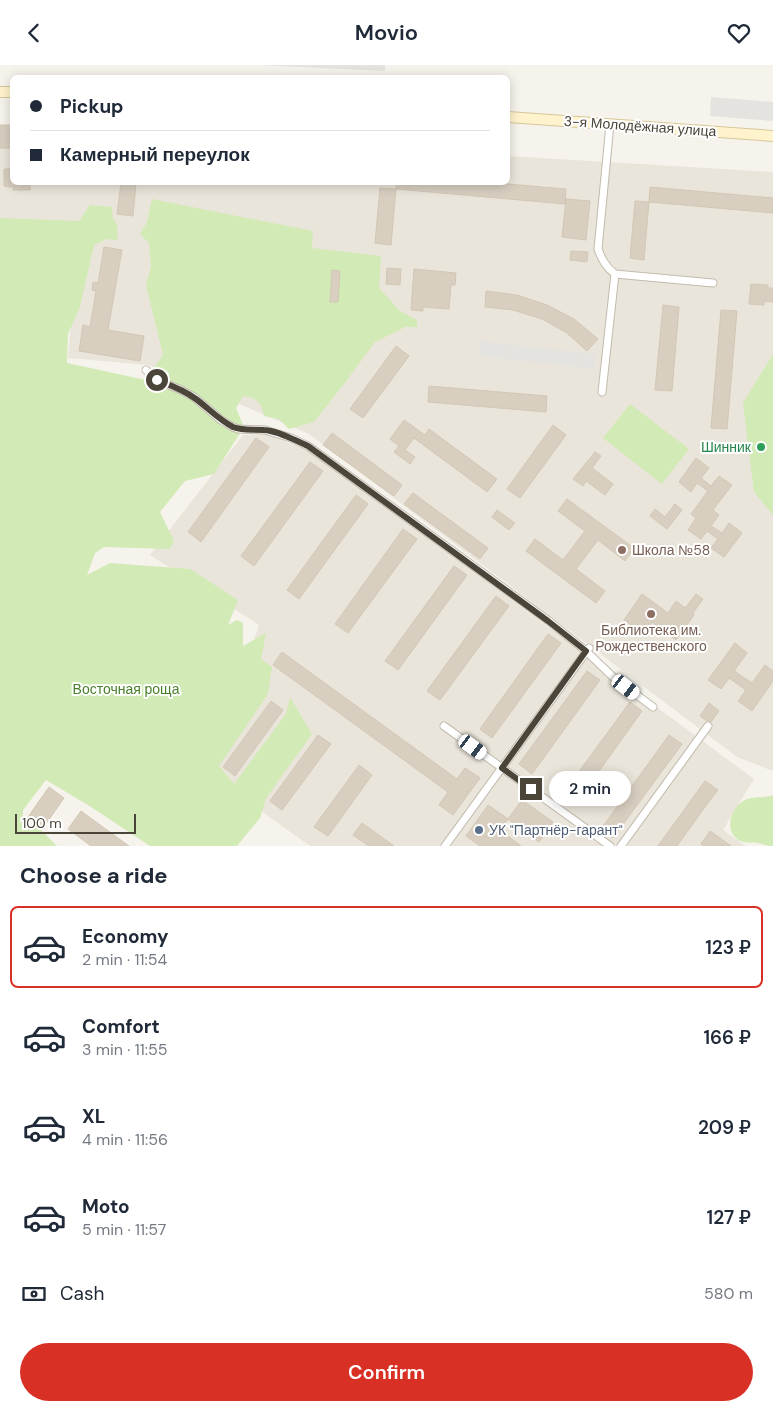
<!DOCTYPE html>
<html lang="en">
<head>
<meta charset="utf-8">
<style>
	body { margin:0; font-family:"DM Sans",sans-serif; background:#f6f6f7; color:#1f2937; height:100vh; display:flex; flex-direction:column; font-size:19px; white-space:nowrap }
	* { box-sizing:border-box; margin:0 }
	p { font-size:16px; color:#747a83 }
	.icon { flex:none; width:28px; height:28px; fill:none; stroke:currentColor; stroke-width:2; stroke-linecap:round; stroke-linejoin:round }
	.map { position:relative; height:781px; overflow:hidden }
	.panel { display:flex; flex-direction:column; background:#fff; flex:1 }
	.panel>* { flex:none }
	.top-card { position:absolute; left:10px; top:10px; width:500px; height:110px; border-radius:8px; box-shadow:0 2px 12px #0003; display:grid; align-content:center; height:110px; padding:0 20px; background:#fff }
	.scale { position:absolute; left:15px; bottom:12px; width:121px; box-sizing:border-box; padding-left:5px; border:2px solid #4b4439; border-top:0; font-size:14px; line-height:18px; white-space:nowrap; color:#4b4439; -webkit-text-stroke:4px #fff; paint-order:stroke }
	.end { position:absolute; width:22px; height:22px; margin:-11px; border:6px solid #4b4439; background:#fff; box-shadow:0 0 0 2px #fff }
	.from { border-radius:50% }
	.bubble { position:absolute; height:35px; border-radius:18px; background:#fff; box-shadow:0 2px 12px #0003; font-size:16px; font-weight:600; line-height:35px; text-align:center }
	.car { position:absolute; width:15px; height:30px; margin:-15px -8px; border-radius:6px; box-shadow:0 0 4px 1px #0007; background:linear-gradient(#fff 24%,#345 0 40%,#fff 0 76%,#345 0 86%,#fff 0) }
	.top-card b { display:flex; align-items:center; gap:18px; height:48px; font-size:19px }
	.top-card b+b { border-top:1px solid #e0e1e3 }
	.top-card i { width:12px; height:12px; background:#1f2937 }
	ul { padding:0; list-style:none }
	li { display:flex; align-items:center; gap:15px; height:82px; margin:0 10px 8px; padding:0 10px; border:2px solid transparent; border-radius:8px }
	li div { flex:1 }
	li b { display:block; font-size:19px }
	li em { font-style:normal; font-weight:600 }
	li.active { border-color:#d93025 }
	li>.icon { width:45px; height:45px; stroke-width:1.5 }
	h2 { padding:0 20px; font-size:22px; line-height:60px }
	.pay { display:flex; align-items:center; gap:12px; height:55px; padding:0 20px; font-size:19px }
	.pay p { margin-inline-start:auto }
	.action { display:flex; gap:10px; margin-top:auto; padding:10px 20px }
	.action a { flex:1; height:58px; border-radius:30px; background:#d93025; color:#fff; font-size:20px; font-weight:600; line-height:58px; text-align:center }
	header { display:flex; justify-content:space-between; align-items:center; height:65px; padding:0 20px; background:#fff; font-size:22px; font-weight:600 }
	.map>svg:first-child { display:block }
	.residential { fill:#eae5da }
	.green { fill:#d2eab5 }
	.parking { fill:#e5e3e0 }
	.building { fill:#d8cfc1; stroke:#d3c7b4 }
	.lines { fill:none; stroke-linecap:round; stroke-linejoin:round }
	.street-casing { stroke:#c2bbae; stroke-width:9 }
	.secondary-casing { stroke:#d6c79b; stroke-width:12 }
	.street { stroke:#fff; stroke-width:7 }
	.secondary { stroke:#fff3cd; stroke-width:10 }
	.route { stroke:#4b4439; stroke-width:6 }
	.leisure-dot { fill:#2e9e5b; stroke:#fff; stroke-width:2 }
	.education-dot { fill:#8d6e63; stroke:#fff; stroke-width:2 }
	.service-dot { fill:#5c6f8a; stroke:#fff; stroke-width:2 }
	.labels { text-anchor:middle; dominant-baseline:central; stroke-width:4; stroke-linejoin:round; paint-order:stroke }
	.street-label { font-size:14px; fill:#4b4439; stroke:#fff }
	.leisure-label { font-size:14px; fill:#27864d; stroke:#fff; text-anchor:end }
	.education-label { font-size:14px; fill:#785e54; stroke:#fff; text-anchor:start }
	.park-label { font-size:14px; fill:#4a7f2a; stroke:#fff }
	.service-label { font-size:14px; fill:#4e5e75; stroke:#fff; text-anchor:start }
</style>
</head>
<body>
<header><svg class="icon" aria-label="back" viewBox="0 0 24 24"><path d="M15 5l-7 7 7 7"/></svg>Movio<svg class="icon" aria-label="heart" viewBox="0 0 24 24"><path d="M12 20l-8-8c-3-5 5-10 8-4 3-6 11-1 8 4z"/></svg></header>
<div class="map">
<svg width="773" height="781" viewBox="0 0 773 781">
	<rect width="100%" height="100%" fill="#f6f3ec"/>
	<!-- residential -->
	<g class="residential">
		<polygon points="0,61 12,62 12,118 508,118 508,91 773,107 773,706 737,692 309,369 148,300 68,293 80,157 0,156"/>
		<polygon points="265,369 310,386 754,714 723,765 746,781 310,781 208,708 259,560 150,490 243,370"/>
	</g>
	<!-- green -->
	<g class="green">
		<path d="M152,134l161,32 -1,17 69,8 -2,32 21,23 17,9v7h-12l-30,15 -31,42 -30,38 -25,7 -10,-10 -15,-3c-3,-14 -6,-18 -21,-20l-7,12 8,19 -30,47 -29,7 -25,31 14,29 -4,8 -66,-2 -9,6 -8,22 23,-12 80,6 48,31 -10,25 9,-5 6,3v23l23,-13 -5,26 11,8 -4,27 -49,72 15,18 52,-70 4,-17 22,37 -46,64 -6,20 -23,28h-87l-62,-41 -42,-25 -23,30v19l13,-4 21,21h-57v-628l79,3 11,-16 22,2 1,12 4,5 1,16 -11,-1 -13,6 -14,62 -12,27 -1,29 79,17 17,-25 -17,-70 5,-18 -2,-24 -9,-9 7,-12z"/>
		<polygon points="773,289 773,450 754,427 743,338"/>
		<polygon points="630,339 689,384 662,419 603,373"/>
		<path d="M773,730v51c-7,0 -9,-2 -15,-3 -5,-1 -11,0 -15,-1 -20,-7 -14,-32 0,-41 9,-6 20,-2 30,-6z"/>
	</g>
	<!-- parking -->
	<g class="parking">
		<polygon points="256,0 385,0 385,6"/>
		<polygon points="711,32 773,37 773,56 710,51"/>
		<polygon points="480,276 596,289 594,304 478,291"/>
	</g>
	<!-- building -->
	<g class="building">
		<rect x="0" y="60" width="12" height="23"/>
		<polygon points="4,104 12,104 12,122 4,121"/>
		<polygon points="14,118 30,118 30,125 13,125"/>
		<polygon points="121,118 136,118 133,151 117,149"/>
		<polygon points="397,118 496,118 566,124 565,139 396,124"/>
		<polygon points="650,122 773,133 773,148 649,137"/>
		<polygon points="380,123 396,124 391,180 375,178"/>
		<polygon points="566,134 590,136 586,175 562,172"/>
		<polygon points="635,136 649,137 644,195 630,193"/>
		<polygon points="104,182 122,185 108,265 144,271 140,296 79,286 83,260 90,262 96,226 92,225 93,217 98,218"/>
		<polygon points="571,186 588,187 587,197 570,195"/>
		<polygon points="387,203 401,204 400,220 386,219"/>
		<polygon points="414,204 456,208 455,220 451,220 449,244 423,242 423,246 411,245"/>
		<polygon points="332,205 340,206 338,237 330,237"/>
		<polygon points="751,219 768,220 768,223 773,223 773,237 764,236 764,240 749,239"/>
		<polygon points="486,226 517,230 547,240 574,254 598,274 587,286 567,268 542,254 513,245 485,242"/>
		<polygon points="663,240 679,242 672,326 655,325"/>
		<polygon points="721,245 737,246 727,364 711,363"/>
		<polygon points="396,281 409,291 363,353 350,344"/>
		<polygon points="429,321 547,331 546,347 428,337"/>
		<polygon points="404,355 425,370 429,364 497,414 487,427 414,373 405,385 415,392 410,399 394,387 399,381 390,374"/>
		<polygon points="553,360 566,370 520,433 507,424"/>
		<polygon points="332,368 402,420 394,431 323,380"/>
		<polygon points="256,373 269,382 201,477 188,467"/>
		<polygon points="595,387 601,391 592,403 613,419 605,430 586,416 583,421 573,414"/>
		<polygon points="696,393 709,403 701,413 711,421 719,411 732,420 713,445 719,450 711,461 722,468 729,458 742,468 724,492 711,483 718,474 707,466 701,474 688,465 696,453 691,449 708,426 697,418 691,427 679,417"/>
		<polygon points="310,397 323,406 254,501 241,491"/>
		<polygon points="413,428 488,483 480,494 404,439"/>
		<polygon points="356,430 368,439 299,534 287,525"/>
		<polygon points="567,434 634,483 625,496 598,475 576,504 605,526 596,538 526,486 535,474 563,495 585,466 558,446"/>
		<polygon points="675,439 682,445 667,464 650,451 655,444 665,452"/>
		<polygon points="497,445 515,458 509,465 492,452"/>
		<polygon points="403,464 417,474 348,568 335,559"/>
		<polygon points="454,501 467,510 398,605 385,596"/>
		<polygon points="642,529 668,548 676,536 685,543 696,529 703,534 693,548 694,550 676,575 652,557 644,569 624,555"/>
		<polygon points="496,531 509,541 440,635 427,626"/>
		<polygon points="548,569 561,578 492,673 480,664"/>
		<polygon points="735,578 747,588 734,606 752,618 765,600 773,606 773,616 752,646 738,636 746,625 729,613 721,624 708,615"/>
		<polygon points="282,587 457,714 465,703 480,713 453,750 439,740 448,727 273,600"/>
		<polygon points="587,606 600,615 532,709 519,699"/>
		<polygon points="271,636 283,645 235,711 223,702"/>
		<polygon points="630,637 642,646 574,741 561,731"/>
		<polygon points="709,638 719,646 711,657 707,656 700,651"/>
		<polygon points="318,670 331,679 282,745 270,736"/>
		<polygon points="669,670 682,679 613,773 601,764"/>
		<polygon points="359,700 372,710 328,771 314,762"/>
		<polygon points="705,716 718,725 710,735 677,781 658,781"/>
		<polygon points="49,722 64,733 43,763 28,752"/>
		<polygon points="522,735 553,757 539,777 508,754"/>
		<polygon points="488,740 508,754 500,765 521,781 480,781 466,771"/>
		<polygon points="81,746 129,781 91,781 68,764"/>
		<polygon points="362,758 394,781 369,781 353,770"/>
		<polygon points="710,766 731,781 704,781 701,779"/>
	</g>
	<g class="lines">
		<defs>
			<g id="street">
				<path d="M610,59l-12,125c4,11 8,18 17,25l98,9"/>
				<polyline points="146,305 157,315 179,324 194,332 221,355 231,361 238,364 265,365 291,373 308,381 549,556 586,586 613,612 653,642"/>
				<polyline points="602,327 615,209"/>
				<polyline points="444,661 610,781"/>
				<polyline points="445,781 589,583"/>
				<polyline points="621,781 708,661"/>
			</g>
			<g id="secondary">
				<polyline points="0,27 12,27"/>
				<polyline points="508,52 773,71"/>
			</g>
		</defs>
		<!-- street casing -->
		<use href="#street" class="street-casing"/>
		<!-- secondary casing -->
		<use href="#secondary" class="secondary-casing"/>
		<!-- street -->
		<use href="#street" class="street"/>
		<!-- secondary -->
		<use href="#secondary" class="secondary"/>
	</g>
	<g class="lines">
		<!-- route -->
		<path class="route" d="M157,315c13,5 27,10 39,19 12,9 23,21 37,28 10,4 20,2 31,3 15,1 30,10 44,16l240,175 38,30 -84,117 29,21"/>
	</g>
	<!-- markers -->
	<circle class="leisure-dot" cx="761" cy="382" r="5"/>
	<g class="education-dot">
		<circle cx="622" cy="485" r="5"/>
		<circle cx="651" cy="549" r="5"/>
	</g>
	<circle class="service-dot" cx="479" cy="765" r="5"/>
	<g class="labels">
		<!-- street labels -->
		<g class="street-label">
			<text transform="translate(640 61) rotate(4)">3-я Молодёжная улица</text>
		</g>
		<!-- leisure labels -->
		<g class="leisure-label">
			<text x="751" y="382">Шинник</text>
		</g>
		<!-- education labels -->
		<g class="education-label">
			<text x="632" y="485">Школа №58</text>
			<text x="651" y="565" text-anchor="middle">Библиотека им.<tspan x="651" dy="16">Рождественского</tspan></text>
		</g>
		<!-- park labels -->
		<g class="park-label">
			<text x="126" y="624">Восточная роща</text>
		</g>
		<!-- service labels -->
		<g class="service-label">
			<text x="489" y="765">УК "Партнёр-гарант"</text>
		</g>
	</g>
</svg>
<div class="scale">100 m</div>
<i class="end from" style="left:157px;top:315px"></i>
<i class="end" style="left:531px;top:724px"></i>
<div class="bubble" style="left:549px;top:706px;width:82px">2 min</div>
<i class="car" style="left:626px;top:622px;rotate:127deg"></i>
<i class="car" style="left:473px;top:682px;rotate:126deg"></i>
<div class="top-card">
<b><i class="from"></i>Pickup</b>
<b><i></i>Камерный переулок</b>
</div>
</div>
<section class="panel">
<h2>Choose a ride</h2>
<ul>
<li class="active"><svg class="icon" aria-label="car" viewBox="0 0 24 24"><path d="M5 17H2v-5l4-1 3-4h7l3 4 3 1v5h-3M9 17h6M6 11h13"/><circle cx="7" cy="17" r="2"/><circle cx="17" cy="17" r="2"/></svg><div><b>Economy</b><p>2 min · 11:54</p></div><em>123 ₽</em></li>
<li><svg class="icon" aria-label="car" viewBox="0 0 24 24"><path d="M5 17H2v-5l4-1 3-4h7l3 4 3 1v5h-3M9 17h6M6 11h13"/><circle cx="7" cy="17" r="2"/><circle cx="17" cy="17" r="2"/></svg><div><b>Comfort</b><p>3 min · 11:55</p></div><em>166 ₽</em></li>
<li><svg class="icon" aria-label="car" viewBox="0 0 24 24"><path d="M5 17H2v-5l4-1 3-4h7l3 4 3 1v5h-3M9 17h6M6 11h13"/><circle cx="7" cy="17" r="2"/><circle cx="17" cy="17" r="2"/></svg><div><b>XL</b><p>4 min · 11:56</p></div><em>209 ₽</em></li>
<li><svg class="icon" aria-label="car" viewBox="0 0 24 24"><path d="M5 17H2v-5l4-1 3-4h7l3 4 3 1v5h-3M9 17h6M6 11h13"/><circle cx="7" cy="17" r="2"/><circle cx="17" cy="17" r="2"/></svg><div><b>Moto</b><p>5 min · 11:57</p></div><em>127 ₽</em></li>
</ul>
<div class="pay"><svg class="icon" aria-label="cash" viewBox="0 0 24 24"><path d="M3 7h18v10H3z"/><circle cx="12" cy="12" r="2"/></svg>Cash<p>580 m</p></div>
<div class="action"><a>Confirm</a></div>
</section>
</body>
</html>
